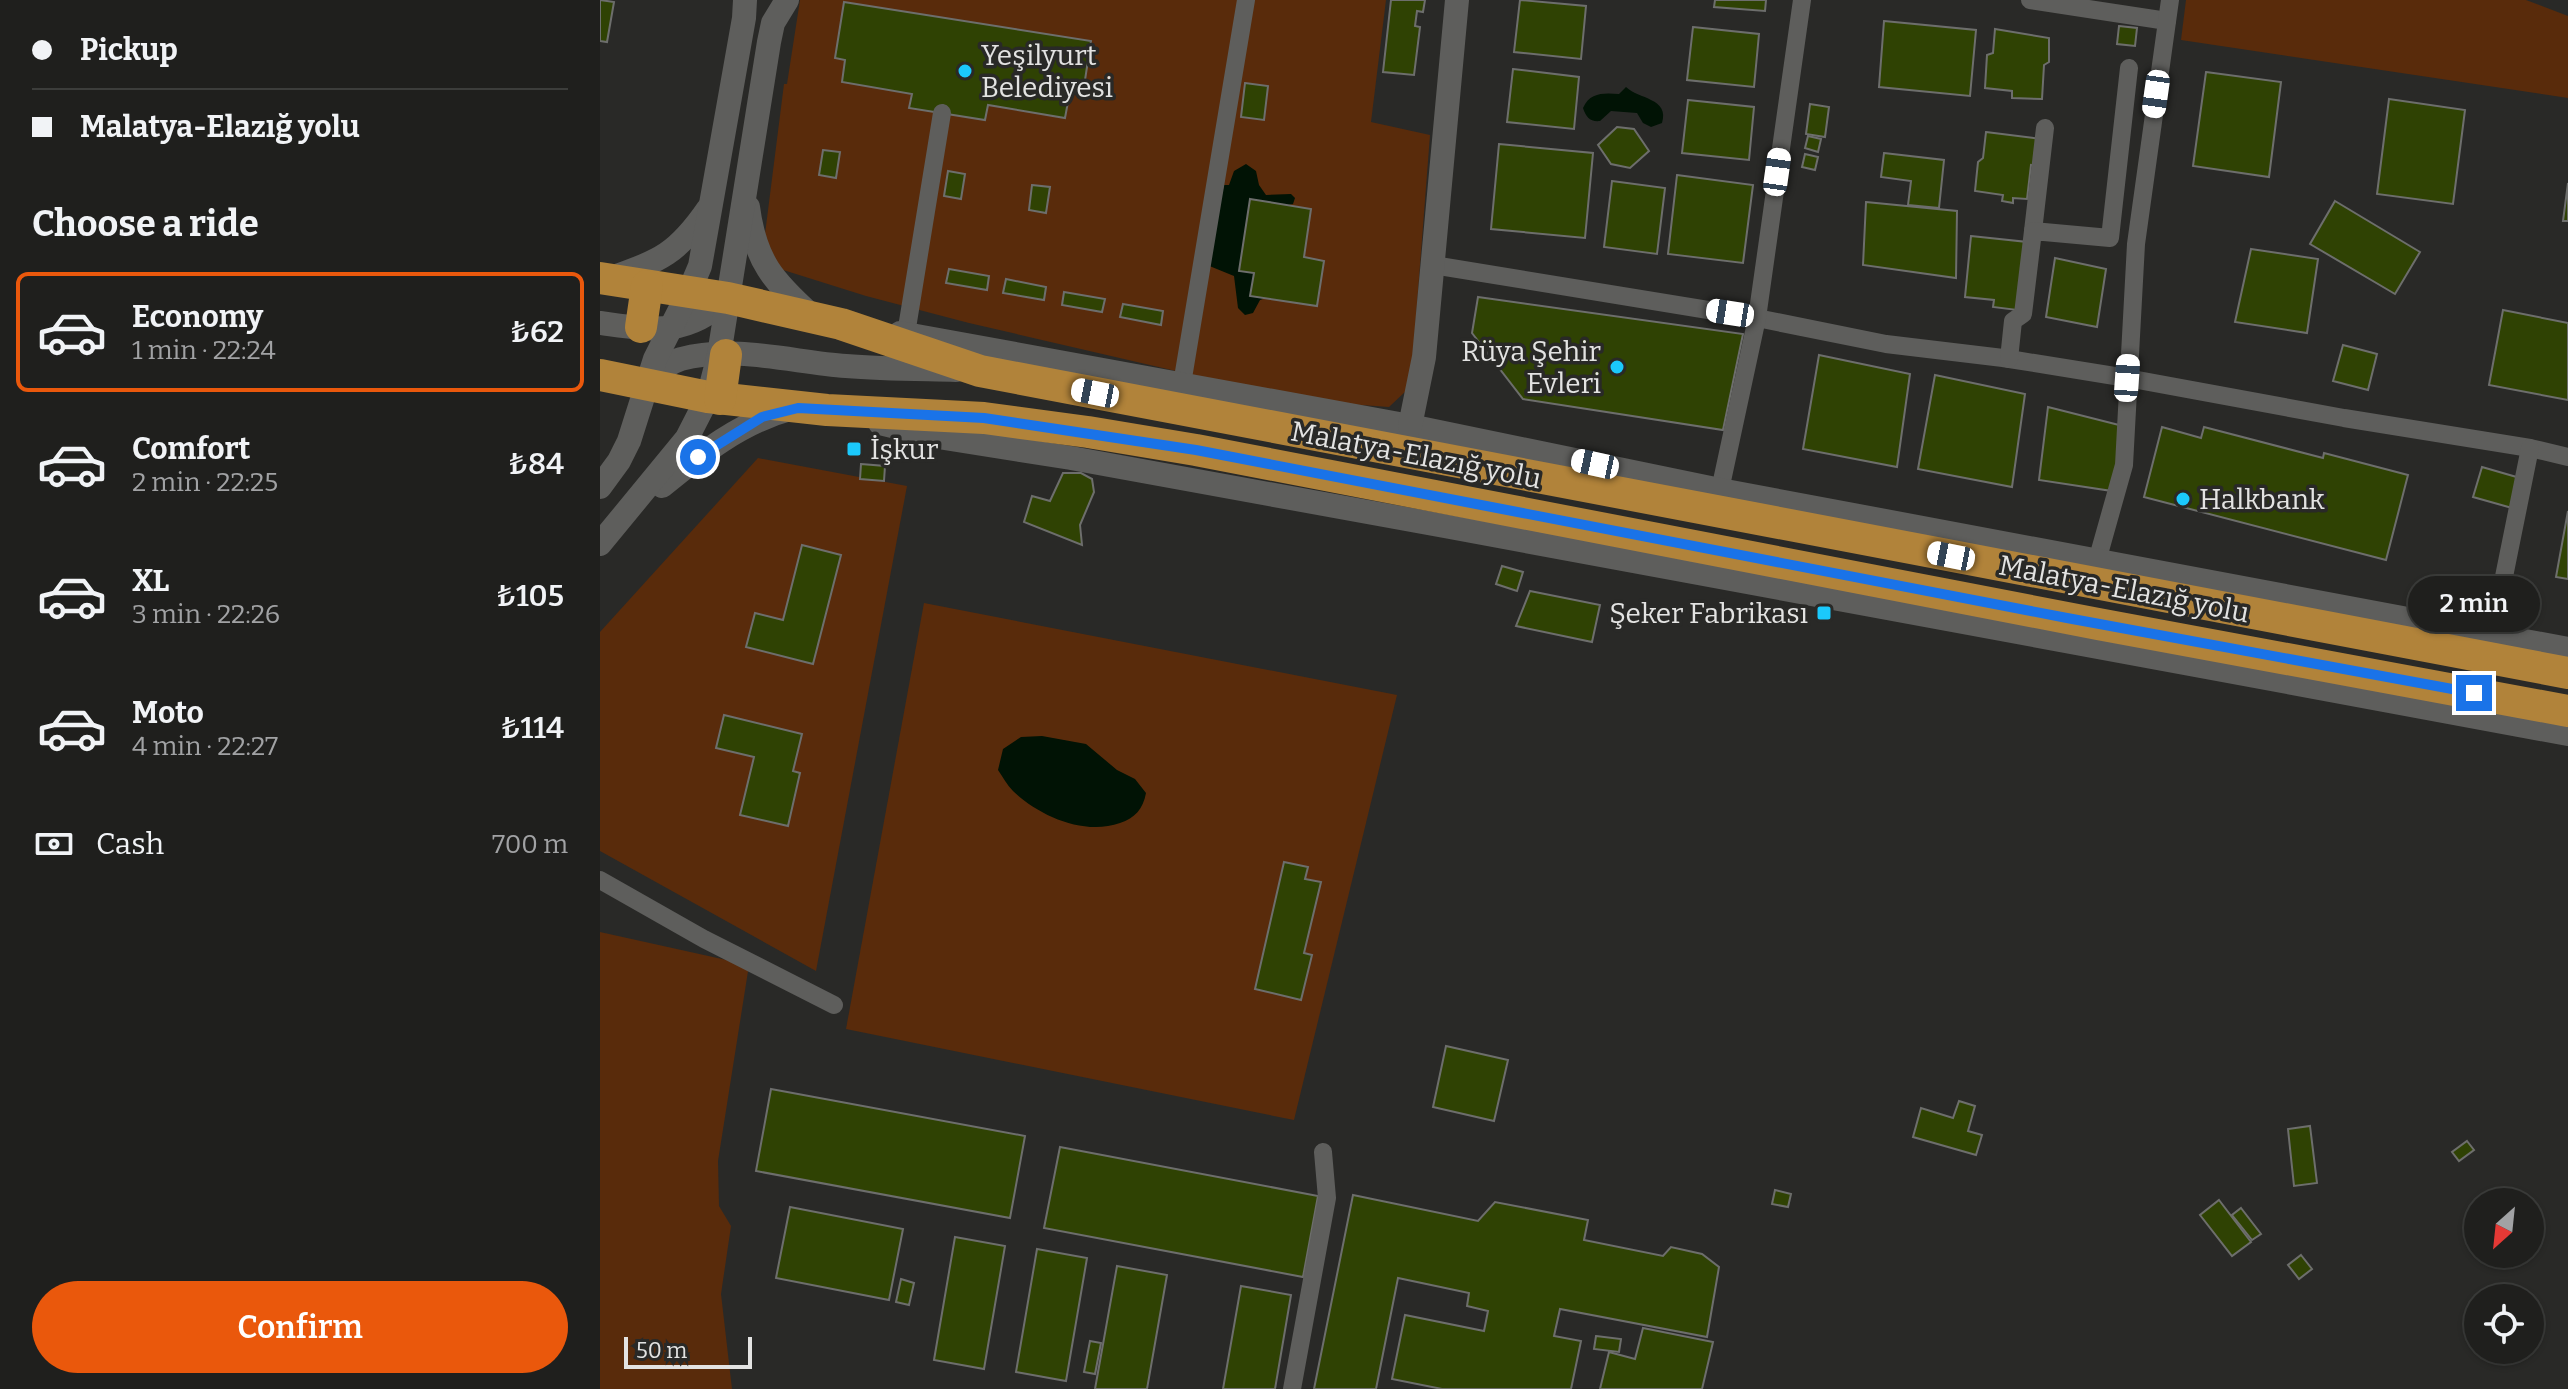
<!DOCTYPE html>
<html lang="en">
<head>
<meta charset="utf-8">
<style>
	body { margin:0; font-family:Bitter,serif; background:#272726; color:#f1f3f6; height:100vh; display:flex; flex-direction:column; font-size:30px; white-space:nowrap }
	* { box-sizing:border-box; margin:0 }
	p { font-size:26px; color:#a1a2a4 }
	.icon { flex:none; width:44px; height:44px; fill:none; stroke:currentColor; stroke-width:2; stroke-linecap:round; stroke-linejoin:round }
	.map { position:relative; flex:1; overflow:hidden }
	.details { display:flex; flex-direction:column; background:#1f1f1d; width:600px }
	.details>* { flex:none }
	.guide { display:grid; align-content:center; height:176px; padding:0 32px; background:#1f1f1d }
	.needle { width:52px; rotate:207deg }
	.controls { position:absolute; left:1864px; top:1188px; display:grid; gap:16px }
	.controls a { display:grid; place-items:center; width:80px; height:80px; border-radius:50%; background:#1f1f1d; box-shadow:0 2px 6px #0004,0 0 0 2px #3c3d3b; font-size:40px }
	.scale { position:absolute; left:24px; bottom:20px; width:128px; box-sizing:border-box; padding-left:8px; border:4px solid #e3e3e2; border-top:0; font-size:22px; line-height:28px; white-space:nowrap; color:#e3e3e2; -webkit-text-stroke:6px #292927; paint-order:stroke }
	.end { position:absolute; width:36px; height:36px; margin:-18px; border:10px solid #1a73e8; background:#fff; box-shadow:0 0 0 4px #fff }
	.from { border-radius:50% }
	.bubble { position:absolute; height:56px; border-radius:28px; background:#1f1f1d; box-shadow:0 2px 6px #0004,0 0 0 2px #3c3d3b; font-size:26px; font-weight:600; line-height:56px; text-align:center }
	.car { position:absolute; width:24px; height:48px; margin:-24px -12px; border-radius:10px; box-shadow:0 0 6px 2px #0007; background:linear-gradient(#fff 24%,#345 0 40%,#fff 0 76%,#345 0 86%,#fff 0) }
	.guide b { display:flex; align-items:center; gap:28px; height:76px; font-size:30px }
	.guide b+b { border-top:2px solid #3c3d3b }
	.guide i { width:20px; height:20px; background:#f1f3f6 }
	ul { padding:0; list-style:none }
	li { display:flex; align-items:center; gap:24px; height:120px; margin:0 16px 12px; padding:0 16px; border:4px solid transparent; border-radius:12px }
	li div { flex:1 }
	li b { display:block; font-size:30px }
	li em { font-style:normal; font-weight:600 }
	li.on { border-color:#ea580c }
	li>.icon { width:72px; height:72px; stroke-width:1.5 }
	h2 { padding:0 32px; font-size:36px; line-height:96px }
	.pay { display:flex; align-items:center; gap:20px; height:88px; padding:0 32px; font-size:30px }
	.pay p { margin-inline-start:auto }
	.primary-button { display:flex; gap:16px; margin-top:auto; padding:16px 32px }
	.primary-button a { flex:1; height:92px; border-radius:48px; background:#ea580c; color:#fff; font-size:32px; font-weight:600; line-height:92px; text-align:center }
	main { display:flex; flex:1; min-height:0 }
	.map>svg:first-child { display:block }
	.green { fill:#592b0b }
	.water { fill:#011305 }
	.building { fill:#2f4203; stroke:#6d6e6c; stroke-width:2 }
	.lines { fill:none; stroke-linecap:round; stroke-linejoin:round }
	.street { stroke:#5e5e5c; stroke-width:18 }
	.secondary { stroke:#5e5e5c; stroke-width:24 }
	.highway { stroke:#b1833a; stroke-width:32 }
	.route { stroke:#1a73e8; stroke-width:10 }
	.poi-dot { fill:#1bc9fc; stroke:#292927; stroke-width:3 }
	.labels { text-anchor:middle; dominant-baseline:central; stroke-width:7; stroke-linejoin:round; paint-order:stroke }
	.poi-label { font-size:28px; fill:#e3e3e2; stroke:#292927; text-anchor:start }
	.street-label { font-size:28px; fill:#e3e3e2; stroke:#292927 }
</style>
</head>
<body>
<main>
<section class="details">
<div class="guide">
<b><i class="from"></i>Pickup</b>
<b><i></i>Malatya-Elazığ yolu</b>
</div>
<h2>Choose a ride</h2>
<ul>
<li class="on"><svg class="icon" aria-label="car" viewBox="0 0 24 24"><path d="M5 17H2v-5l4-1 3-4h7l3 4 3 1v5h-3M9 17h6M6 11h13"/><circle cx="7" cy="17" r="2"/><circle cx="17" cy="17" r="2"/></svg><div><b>Economy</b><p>1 min · 22:24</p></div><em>₺62</em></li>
<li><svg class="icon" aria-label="car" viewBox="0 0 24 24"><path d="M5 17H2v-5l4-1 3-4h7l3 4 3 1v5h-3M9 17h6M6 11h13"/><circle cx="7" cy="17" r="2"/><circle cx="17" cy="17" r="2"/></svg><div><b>Comfort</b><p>2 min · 22:25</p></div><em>₺84</em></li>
<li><svg class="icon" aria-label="car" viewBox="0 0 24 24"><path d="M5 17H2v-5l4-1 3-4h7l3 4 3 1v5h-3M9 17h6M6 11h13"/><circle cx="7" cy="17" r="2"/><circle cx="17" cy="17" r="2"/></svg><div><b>XL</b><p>3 min · 22:26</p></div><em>₺105</em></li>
<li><svg class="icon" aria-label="car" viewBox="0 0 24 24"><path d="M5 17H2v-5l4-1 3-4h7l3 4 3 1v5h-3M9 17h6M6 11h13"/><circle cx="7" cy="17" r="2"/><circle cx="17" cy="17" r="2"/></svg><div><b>Moto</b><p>4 min · 22:27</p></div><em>₺114</em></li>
</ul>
<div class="pay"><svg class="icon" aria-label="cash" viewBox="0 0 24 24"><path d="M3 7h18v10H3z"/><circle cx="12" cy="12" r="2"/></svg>Cash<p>700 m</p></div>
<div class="primary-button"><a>Confirm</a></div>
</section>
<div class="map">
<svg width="1968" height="1389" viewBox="0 0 1968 1389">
	<rect width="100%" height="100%" fill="#292927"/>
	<!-- green -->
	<g class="green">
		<polygon points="200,0 786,0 771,122 830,135 812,369 807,390 789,407 706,401 369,323 266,296 180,269 171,258 165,234 184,84 187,84"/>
		<polygon points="1586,0 1926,0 1968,16 1968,98 1581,40"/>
		<polygon points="158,458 307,486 216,971 0,851 0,632"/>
		<polygon points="324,603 797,695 694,1120 246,1029"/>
		<polygon points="0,932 149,965 118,1161 119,1206 131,1226 121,1294 132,1389 0,1389"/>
	</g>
	<!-- water -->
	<g class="water">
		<path d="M1026,87c12,12 44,11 36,36l-11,4 -8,-4 -6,-10 -26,-2 -11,10c-10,1 -14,-4 -17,-13 7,-16 21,-15 36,-14z"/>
		<polygon points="646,164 656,171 659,185 666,195 691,194 695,198 693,204 688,205 650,199 640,271 654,273 650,296 666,298 660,300 653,313 645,315 638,308 634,276 607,265 624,185 629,185 634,171"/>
		<path d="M442,736l44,8 31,26 18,9 11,14c-3,16 -11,25 -26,30 -36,13 -81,-7 -107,-32 -6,-6 -10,-14 -15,-21l5,-21 18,-12z"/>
	</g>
	<!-- building -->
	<g class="building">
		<polygon points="0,0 14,2 7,42 0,41"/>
		<polygon points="791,0 825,0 823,12 817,11 815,26 820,27 814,75 783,72"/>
		<polygon points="920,0 986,6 981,59 914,52"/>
		<polygon points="1115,0 1166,0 1165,11 1114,7"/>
		<polygon points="244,2 491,41 483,93 470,91 465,118 388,105 385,120 309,108 312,94 242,82 245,60 235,58"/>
		<polygon points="1284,21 1376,30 1370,96 1279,87"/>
		<polygon points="1519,26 1537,28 1535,46 1517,44"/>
		<polygon points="1093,27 1159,34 1154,87 1087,80"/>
		<polygon points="1395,29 1449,38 1449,62 1444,65 1442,99 1412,98 1412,91 1385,88 1387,55 1393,53"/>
		<polygon points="913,69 979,77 974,129 907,122"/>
		<polygon points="1606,72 1681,82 1669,177 1593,166"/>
		<polygon points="645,83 668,86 664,120 641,117"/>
		<polygon points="1789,99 1865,110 1853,204 1777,194"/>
		<polygon points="1088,100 1154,107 1149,160 1082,153"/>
		<polygon points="1210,104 1229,107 1225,137 1206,134"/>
		<polygon points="1017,127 1034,129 1049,151 1030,168 1011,164 998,145"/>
		<polygon points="1386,132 1441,139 1438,166 1431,165 1427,199 1413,198 1413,203 1402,201 1403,195 1375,191 1378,162 1383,158"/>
		<polygon points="1208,136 1221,139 1218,152 1205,148"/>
		<polygon points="899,144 993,153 985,238 891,229"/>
		<polygon points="223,150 240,152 236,178 219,175"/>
		<polygon points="1284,153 1344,160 1339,208 1308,205 1311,181 1281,177"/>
		<polygon points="1205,154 1218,157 1215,170 1202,167"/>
		<polygon points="348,171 365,174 361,199 344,196"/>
		<polygon points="1077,175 1153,185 1143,263 1068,254"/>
		<polygon points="1012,181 1065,188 1057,254 1004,247"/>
		<polygon points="1968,183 1968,221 1963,221"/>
		<polygon points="432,185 450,187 446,213 429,210"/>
		<polygon points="650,199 711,209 704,257 724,261 717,306 650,296 654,273 639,271"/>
		<polygon points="1735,201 1820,252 1795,294 1710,244"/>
		<polygon points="1266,202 1357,211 1356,278 1263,265"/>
		<polygon points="1371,236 1427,242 1417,310 1393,307 1394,300 1365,297"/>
		<polygon points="1651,249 1718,259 1707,333 1635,322"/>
		<polygon points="1455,258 1506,269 1497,327 1446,317"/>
		<polygon points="349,269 389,276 387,290 346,283"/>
		<polygon points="406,279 446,287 444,300 403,293"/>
		<polygon points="464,292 505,299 502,312 462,305"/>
		<polygon points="878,297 1143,334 1123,430 923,399 872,333"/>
		<polygon points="523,304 563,311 561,325 520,317"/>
		<polygon points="1903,310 1968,323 1968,400 1889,385"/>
		<polygon points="1743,345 1777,354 1768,390 1733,381"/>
		<polygon points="1219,355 1310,374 1297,467 1203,449"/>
		<polygon points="1335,375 1425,394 1412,487 1318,469"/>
		<polygon points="1448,407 1523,426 1512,491 1439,480"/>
		<polygon points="1562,427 1601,438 1604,427 1723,458 1724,453 1808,475 1786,560 1544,497"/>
		<polygon points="261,464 285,466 284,481 260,479"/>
		<polygon points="1882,467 1920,478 1912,508 1873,497"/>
		<polygon points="463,473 481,473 492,479 494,492 480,525 482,545 424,522 432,496 450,501"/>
		<polygon points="1968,511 1968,579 1956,577"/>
		<polygon points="202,545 241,555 213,664 146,647 155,613 183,620"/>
		<polygon points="902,566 923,572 917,591 896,584"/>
		<polygon points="930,591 1000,605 992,642 916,626"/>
		<polygon points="124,715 202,734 193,771 200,773 188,826 140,815 154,757 116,748"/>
		<polygon points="684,862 708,867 705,879 721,882 704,953 712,955 701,1000 655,989"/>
		<polygon points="846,1046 908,1060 894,1121 833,1107"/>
		<polygon points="171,1089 425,1136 410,1218 156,1171"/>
		<polygon points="1359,1101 1375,1106 1368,1131 1382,1135 1376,1155 1313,1137 1321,1108 1353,1118"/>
		<polygon points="1710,1126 1717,1183 1694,1186 1688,1129"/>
		<polygon points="1867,1141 1874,1150 1859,1161 1852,1152"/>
		<polygon points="460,1147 718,1196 703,1277 444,1228"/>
		<polygon points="1175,1190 1191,1194 1188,1207 1172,1204"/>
		<polygon points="753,1195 878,1221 895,1202 988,1220 984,1240 1063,1256 1071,1247 1102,1254 1119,1267 1107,1337 960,1309 954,1336 981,1341 971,1389 842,1389 792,1379 805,1315 884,1331 888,1311 867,1306 869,1293 798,1278 776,1389 714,1389"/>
		<polygon points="1619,1200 1651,1242 1632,1256 1600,1215"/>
		<polygon points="190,1207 303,1229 289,1300 176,1278"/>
		<polygon points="1641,1208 1661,1234 1652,1240 1632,1215"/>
		<polygon points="355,1237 405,1246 384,1369 334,1360"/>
		<polygon points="437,1249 487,1258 466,1381 416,1372"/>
		<polygon points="1701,1255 1712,1269 1699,1279 1688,1265"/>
		<polygon points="517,1266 567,1275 547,1389 495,1389"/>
		<polygon points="301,1279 314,1283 309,1305 296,1302"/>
		<polygon points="641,1286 691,1295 675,1389 623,1389"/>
		<polygon points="1043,1328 1113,1342 1102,1389 1000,1389 1009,1352 1035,1359"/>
		<polygon points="996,1336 1021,1339 1019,1352 994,1349"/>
		<polygon points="490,1341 501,1343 495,1374 484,1372"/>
	</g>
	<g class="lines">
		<!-- street -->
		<g class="street">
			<polyline points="1430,0 1567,21"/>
			<polyline points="1433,231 1445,128"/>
			<polyline points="833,265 1157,318 1286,344 1403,358 1527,378 1744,418 1930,448 1968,457"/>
			<polyline points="306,334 342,113"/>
			<polyline points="1409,359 1413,321 1423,314 1433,231 1510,238 1529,68"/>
			<polyline points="582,384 646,0"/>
			<polyline points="1120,490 1157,318 1202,0"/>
			<polyline points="1497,561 1524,465 1536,244 1570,0"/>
			<polyline points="1892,636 1930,448"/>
			<polyline points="0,880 104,939 234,1005"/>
			<polyline points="692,1389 727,1198 723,1152"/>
		</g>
		<!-- secondary -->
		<g class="secondary">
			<path d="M148,207c7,54 25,74 64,109"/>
			<path d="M11,278c50,-18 66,-24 97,-69"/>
			<path d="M0,323c53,7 86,14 128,-25"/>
			<polyline points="300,333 810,426 1120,490 1968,649"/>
			<path d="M47,384c10,-10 20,-21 34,-25 54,-14 111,3 165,7 37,3 74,3 110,4"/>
			<polyline points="280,423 338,437 471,458 850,527 1968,734"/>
			<polyline points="810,426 824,357 857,0"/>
			<path d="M62,486c39,-32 79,-64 128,-77"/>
			<polyline points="0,487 19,461 29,441 55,359 89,292 100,266 144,18 145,0"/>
			<polyline points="0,544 87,438 108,397 119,355 169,42 173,23 187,0"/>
		</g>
		<!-- highway -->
		<g class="highway">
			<polyline points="0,278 128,298 241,324 380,371 1968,673"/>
			<polyline points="41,327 47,286"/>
			<polyline points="0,375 108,397 227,410 384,418 488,432 596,450 1498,624 1968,711"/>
			<polyline points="120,399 126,355"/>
		</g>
	</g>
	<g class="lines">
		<!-- route -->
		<polyline class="route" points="98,457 162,417 198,408 384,418 596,450 1467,618 1874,693"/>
	</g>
	<!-- markers -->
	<g class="poi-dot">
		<circle cx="365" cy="71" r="8"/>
		<circle cx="1017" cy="367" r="8"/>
		<rect x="246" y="441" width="16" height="16" rx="4"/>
		<circle cx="1583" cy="499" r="8"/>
		<rect x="1216" y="605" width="16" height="16" rx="4"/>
	</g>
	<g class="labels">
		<!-- poi labels -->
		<g class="poi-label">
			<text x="381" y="55">Yeşilyurt<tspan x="381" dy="32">Belediyesi</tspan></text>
			<text x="1001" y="351" text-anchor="end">Rüya Şehir<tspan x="1001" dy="32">Evleri</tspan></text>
			<text x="270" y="449">İşkur</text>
			<text x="1599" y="499">Halkbank</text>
			<text x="1208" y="613" text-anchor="end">Şeker Fabrikası</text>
		</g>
		<!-- street labels -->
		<g class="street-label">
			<text transform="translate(816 455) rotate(11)">Malatya-Elazığ yolu</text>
			<text transform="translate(1524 589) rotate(11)">Malatya-Elazığ yolu</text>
		</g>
	</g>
</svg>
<div class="controls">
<a><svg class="needle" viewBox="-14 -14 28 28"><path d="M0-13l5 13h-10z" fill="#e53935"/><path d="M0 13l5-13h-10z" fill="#a1a2a4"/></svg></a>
<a><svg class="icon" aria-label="locate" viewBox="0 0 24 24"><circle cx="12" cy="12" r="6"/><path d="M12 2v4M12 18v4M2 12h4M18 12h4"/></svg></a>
</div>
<div class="scale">50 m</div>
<i class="end from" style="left:98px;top:457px"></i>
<i class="end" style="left:1874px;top:693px"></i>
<div class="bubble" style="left:1808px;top:576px;width:132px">2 min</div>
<i class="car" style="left:1556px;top:94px;rotate:188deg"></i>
<i class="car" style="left:1177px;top:172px;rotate:8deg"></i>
<i class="car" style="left:1130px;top:313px;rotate:279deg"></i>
<i class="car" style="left:1527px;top:378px;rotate:4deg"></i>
<i class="car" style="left:495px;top:393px;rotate:281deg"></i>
<i class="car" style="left:995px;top:464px;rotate:282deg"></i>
<i class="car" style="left:1351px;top:556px;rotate:281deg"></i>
</div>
</main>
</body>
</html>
